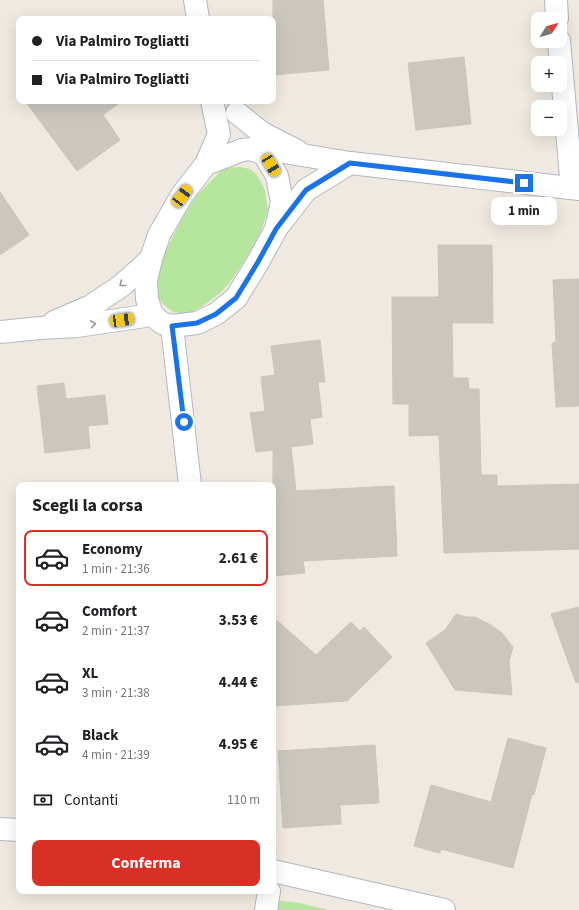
<!DOCTYPE html>
<html lang="it">
<head>
<meta charset="utf-8">
<style>
	body { margin:0; font-family:"Source Sans 3",sans-serif; background:#f2f2f2; color:#202124; height:100vh; display:flex; flex-direction:column; font-size:15px; white-space:nowrap }
	* { box-sizing:border-box; margin:0 }
	p { font-size:13px; color:#757577 }
	.icon { flex:none; width:22px; height:22px; fill:none; stroke:currentColor; stroke-width:2; stroke-linecap:round; stroke-linejoin:round }
	.map { position:relative; flex:1; overflow:hidden }
	.details { position:absolute; left:16px; top:482px; width:260px; height:412px; display:flex; flex-direction:column; background:#fff; border-radius:8px; box-shadow:0 4px 16px #0002 }
	.details>* { flex:none }
	.guide { position:absolute; left:16px; top:16px; width:260px; height:88px; border-radius:8px; box-shadow:0 4px 16px #0002; display:grid; align-content:center; height:88px; padding:0 16px; background:#fff }
	.needle { width:26px; rotate:53deg }
	.fabs { position:absolute; left:531px; top:12px; display:grid; gap:8px }
	.fabs a { display:grid; place-items:center; width:36px; height:36px; border-radius:8px; background:#fff; box-shadow:0 4px 16px #0002; font-size:20px }
	.end { position:absolute; width:18px; height:18px; margin:-9px; border:5px solid #1a73e8; background:#fff; box-shadow:0 0 0 2px #fff }
	.from { border-radius:50% }
	.bubble { position:absolute; height:28px; border-radius:8px; background:#fff; box-shadow:0 4px 16px #0002; font-size:13px; font-weight:700; line-height:28px; text-align:center }
	.car { position:absolute; width:12px; height:24px; margin:-12px -6px; border-radius:5px; box-shadow:0 0 3px 1px #0007; background:linear-gradient(#f5c518 24%,#345 0 40%,#f5c518 0 76%,#345 0 86%,#f5c518 0) }
	.guide b { display:flex; align-items:center; gap:14px; height:38px; font-size:15px }
	.guide b+b { border-top:1px solid #e0e0e0 }
	.guide i { width:10px; height:10px; background:#202124 }
	ul { padding:0; list-style:none }
	li { display:flex; align-items:center; gap:12px; height:56px; margin:0 8px 6px; padding:0 8px; border:2px solid transparent; border-radius:8px }
	li div { flex:1 }
	li b { display:block; font-size:15px }
	li em { font-style:normal; font-weight:700 }
	li.on { border-color:#d93025 }
	li>.icon { width:36px; height:36px; stroke-width:1.5 }
	h2 { padding:0 16px; font-size:18px; line-height:48px }
	.pay { display:flex; align-items:center; gap:10px; height:44px; padding:0 16px; font-size:15px }
	.pay p { margin-inline-start:auto }
	.cta { display:flex; gap:8px; margin-top:auto; padding:8px 16px }
	.cta a { flex:1; height:46px; border-radius:8px; background:#d93025; color:#fff; font-size:16px; font-weight:700; line-height:46px; text-align:center }
	.map>svg:first-child { display:block }
	.green { fill:#b6e59e }
	.building { fill:#cbc7bf; stroke:#cbc5ba }
	.lines { fill:none; stroke-linecap:round; stroke-linejoin:round }
	.street-casing { stroke:#b4b7c1; stroke-width:24 }
	.street { stroke:#fff; stroke-width:22 }
	.oneway { stroke:#969696 }
	.route { stroke:#1a73e8; stroke-width:5 }
</style>
</head>
<body>
<div class="map">
<svg width="579" height="910" viewBox="0 0 579 910">
	<rect width="100%" height="100%" fill="#efe9e1"/>
	<!-- green -->
	<g class="green">
		<polygon points="240,167 250,169 257,175 265,190 268,210 261,231 252,249 231,281 220,293 204,305 189,314 173,312 162,303 158,297 154,275 182,219 197,195 224,168"/>
		<polygon points="277,900 299,903 329,910 276,910"/>
	</g>
	<!-- building -->
	<g class="building">
		<polygon points="273,0 323,0 329,70 273,75"/>
		<polygon points="464,57 471,124 416,130 408,63"/>
		<polygon points="25,101 122,101 103,115 120,140 77,171"/>
		<polygon points="0,192 29,235 0,255"/>
		<polygon points="438,245 492,245 493,323 452,323 453,378 468,378 469,389 479,389 481,475 497,475 497,486 579,484 579,549 444,553 439,435 409,436 409,404 393,404 392,297 439,297"/>
		<polygon points="579,279 579,406 556,407 552,343 556,342 553,280"/>
		<polygon points="320,340 325,382 318,382 322,417 310,419 313,444 291,447 296,491 394,486 397,556 303,561 305,573 273,576 273,450 256,452 250,413 265,411 261,377 275,375 271,346"/>
		<polygon points="64,383 66,399 105,395 108,424 88,426 90,448 45,453 37,386"/>
		<polygon points="579,607 579,682 576,683 551,614"/>
		<polygon points="456,614 466,617 475,617 489,624 502,633 513,647 509,661 512,695 455,690 426,643 445,630"/>
		<polygon points="273,617 316,655 351,622 360,631 364,627 392,657 347,701 273,706"/>
		<polygon points="508,738 546,748 534,795 532,794 513,868 441,849 440,853 414,846 431,785 491,802"/>
		<polygon points="375,745 379,803 340,805 341,824 283,828 278,751"/>
	</g>
	<g class="lines">
		<defs>
			<g id="street">
				<polyline points="195,0 198,19"/>
				<polyline points="556,0 557,19"/>
				<polyline points="559,41 572,188"/>
				<polyline points="237,113 262,133 297,151"/>
				<polygon points="251,149 264,154 277,176 282,202 276,229 258,262 236,298 216,314 197,323 172,326 162,323 152,315 147,299 146,280 151,259 159,235 182,195 206,164 242,150"/>
				<polyline points="264,154 278,151 350,163 579,189"/>
				<polyline points="206,164 219,134 212,101"/>
				<polyline points="279,225 306,190 350,163"/>
				<polyline points="54,322 91,306 121,286 151,259"/>
				<polyline points="172,326 190,485"/>
				<polyline points="0,332 40,328 77,326 152,315"/>
				<polyline points="0,829 19,830"/>
				<polyline points="273,871 444,910"/>
				<polyline points="266,910 269,891"/>
			</g>
		</defs>
		<!-- street casing -->
		<use href="#street" class="street-casing"/>
		<!-- street -->
		<use href="#street" class="street"/>
	</g>
	<!-- one-way arrows -->
	<defs><path id="oneway-chevron" d="M-2-3.5L2.5 0L-2 3.5" fill="none" stroke-width="1.6" stroke-linecap="round" stroke-linejoin="round"/></defs>
	<g class="oneway">
		<use href="#oneway-chevron" transform="translate(122 284) rotate(142)"/>
		<use href="#oneway-chevron" transform="translate(93 324) rotate(-8)"/>
	</g>
	<g class="lines">
		<!-- route -->
		<polyline class="route" points="184,422 172,326 197,323 216,314 236,298 258,262 276,229 306,190 350,163 524,183"/>
	</g>
</svg>
<div class="fabs">
<a><svg class="needle" viewBox="-14 -14 28 28"><path d="M0-13l5 13h-10z" fill="#e53935"/><path d="M0 13l5-13h-10z" fill="#757577"/></svg></a>
<a>+</a>
<a>−</a>
</div>
<i class="end from" style="left:184px;top:422px"></i>
<i class="end" style="left:524px;top:183px"></i>
<div class="bubble" style="left:491px;top:197px;width:66px">1 min</div>
<i class="car" style="left:271px;top:165px;rotate:149deg"></i>
<i class="car" style="left:182px;top:196px;rotate:37deg"></i>
<i class="car" style="left:122px;top:320px;rotate:82deg"></i>
<div class="guide">
<b><i class="from"></i>Via Palmiro Togliatti</b>
<b><i></i>Via Palmiro Togliatti</b>
</div>
<section class="details">
<h2>Scegli la corsa</h2>
<ul>
<li class="on"><svg class="icon" aria-label="car" viewBox="0 0 24 24"><path d="M5 17H2v-5l4-1 3-4h7l3 4 3 1v5h-3M9 17h6M6 11h13"/><circle cx="7" cy="17" r="2"/><circle cx="17" cy="17" r="2"/></svg><div><b>Economy</b><p>1 min · 21:36</p></div><em>2.61 €</em></li>
<li><svg class="icon" aria-label="car" viewBox="0 0 24 24"><path d="M5 17H2v-5l4-1 3-4h7l3 4 3 1v5h-3M9 17h6M6 11h13"/><circle cx="7" cy="17" r="2"/><circle cx="17" cy="17" r="2"/></svg><div><b>Comfort</b><p>2 min · 21:37</p></div><em>3.53 €</em></li>
<li><svg class="icon" aria-label="car" viewBox="0 0 24 24"><path d="M5 17H2v-5l4-1 3-4h7l3 4 3 1v5h-3M9 17h6M6 11h13"/><circle cx="7" cy="17" r="2"/><circle cx="17" cy="17" r="2"/></svg><div><b>XL</b><p>3 min · 21:38</p></div><em>4.44 €</em></li>
<li><svg class="icon" aria-label="car" viewBox="0 0 24 24"><path d="M5 17H2v-5l4-1 3-4h7l3 4 3 1v5h-3M9 17h6M6 11h13"/><circle cx="7" cy="17" r="2"/><circle cx="17" cy="17" r="2"/></svg><div><b>Black</b><p>4 min · 21:39</p></div><em>4.95 €</em></li>
</ul>
<div class="pay"><svg class="icon" aria-label="cash" viewBox="0 0 24 24"><path d="M3 7h18v10H3z"/><circle cx="12" cy="12" r="2"/></svg>Contanti<p>110 m</p></div>
<div class="cta"><a>Conferma</a></div>
</section>
</div>
</body>
</html>
